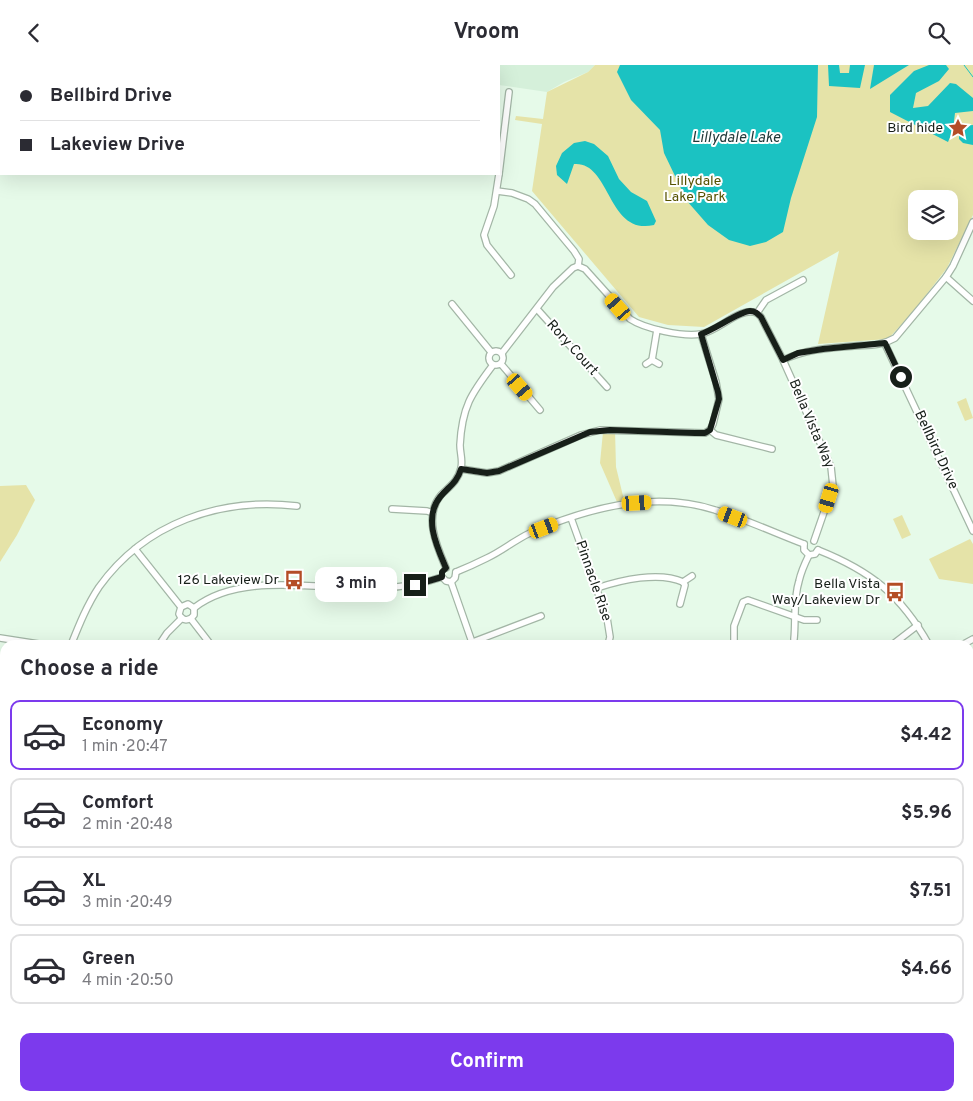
<!DOCTYPE html>
<html lang="en">
<head>
<meta charset="utf-8">
<style>
	body { margin:0; font-family:Overpass,sans-serif; background:#f2f2f3; color:#2b2b33; height:100vh; display:flex; flex-direction:column; font-size:19px; white-space:nowrap }
	* { box-sizing:border-box; margin:0 }
	p { font-size:16px; color:#7c7c81 }
	.icon { flex:none; width:28px; height:28px; fill:none; stroke:currentColor; stroke-width:2; stroke-linecap:round; stroke-linejoin:round }
	.map { position:relative; flex:1; overflow:hidden }
	.details { position:absolute; left:0px; top:575px; width:974px; height:461px; display:flex; flex-direction:column; background:#fff; border-radius:15px 15px 0 0; box-shadow:0 5px 20px #0002 }
	.details>* { flex:none }
	.banner { position:absolute; left:0px; top:0px; width:500px; height:110px; box-shadow:0 5px 20px #0002; display:grid; align-content:center; height:110px; padding:0 20px; background:#fff }
	.fabs { position:absolute; left:908px; top:125px; display:grid; gap:10px }
	.fabs a { display:grid; place-items:center; width:50px; height:50px; border-radius:10px; background:#fff; box-shadow:0 5px 20px #0002; font-size:25px }
	.end { position:absolute; width:22px; height:22px; margin:-11px; border:6px solid #171f19; background:#fff; box-shadow:0 0 0 2px #fff }
	.from { border-radius:50% }
	.bubble { position:absolute; height:35px; border-radius:10px; background:#fff; box-shadow:0 5px 20px #0002; font-size:16px; font-weight:700; line-height:35px; text-align:center }
	.car { position:absolute; width:15px; height:30px; margin:-15px -8px; border-radius:6px; box-shadow:0 0 4px 1px #0007; background:linear-gradient(#f5c518 24%,#345 0 40%,#f5c518 0 76%,#345 0 86%,#f5c518 0) }
	.banner b { display:flex; align-items:center; gap:18px; height:48px; font-size:19px }
	.banner b+b { border-top:1px solid #e1e1e2 }
	.banner i { width:12px; height:12px; background:#2b2b33 }
	ul { padding:0; list-style:none }
	li { display:flex; align-items:center; gap:15px; height:70px; margin:0 10px 8px; padding:0 10px; border:2px solid #e1e1e2; border-radius:10px }
	li div { flex:1 }
	li b { display:block; font-size:19px }
	li em { font-style:normal; font-weight:700 }
	li.current { border-color:#7c3aed }
	li>.icon { width:45px; height:45px; stroke-width:1.5 }
	h2 { padding:0 20px; font-size:22px; line-height:60px }
	.button { display:flex; gap:10px; margin-top:auto; padding:10px 20px }
	.button a { flex:1; height:58px; border-radius:10px; background:#7c3aed; color:#fff; font-size:20px; font-weight:700; line-height:58px; text-align:center }
	header { display:flex; justify-content:space-between; align-items:center; height:65px; padding:0 20px; background:#fff; font-size:22px; font-weight:700 }
	.map>svg:first-child { display:block }
	.built { fill:#d5f0da }
	.green { fill:#e5e3a8; fill-rule:evenodd }
	.water { fill:#1bc2c2 }
	.lines { fill:none; stroke-linecap:round; stroke-linejoin:round }
	.stream { stroke:#1bc2c2; stroke-width:1 }
	.minor-casing { stroke:#a3b6a6; stroke-width:8 }
	.secondary-casing { stroke:#a3b6a6; stroke-width:11 }
	.minor { stroke:#fff; stroke-width:5.5 }
	.secondary { stroke:#fff; stroke-width:9 }
	.route { stroke:#171f19; stroke-width:6 }
	.labels { text-anchor:middle; dominant-baseline:central; stroke-width:4; stroke-linejoin:round; paint-order:stroke }
	.poi-label { font-size:14px; fill:#171f19; stroke:#fff; text-anchor:end }
	.park-label { font-size:14px; fill:#565200; stroke:#fff }
	.street-label { font-size:14px; fill:#171f19; stroke:#fff }
	.water-label { font-size:15px; font-style:italic; fill:#213939; stroke:#fff }
</style>
</head>
<body>
<header><svg class="icon" aria-label="back" viewBox="0 0 24 24"><path d="M15 5l-7 7 7 7"/></svg>Vroom<svg class="icon" aria-label="search" viewBox="0 0 24 24"><circle cx="10" cy="10" r="6"/><path d="M15 15l6 6"/></svg></header>
<div class="map">
<svg width="973" height="1036" viewBox="0 0 973 1036">
	<rect width="100%" height="100%" fill="#e6fae9"/>
	<!-- built -->
	<polygon class="built" points="364,0 595,0 588,7 564,17 547,27 499,20 499,1"/>
	<!-- green -->
	<g class="green">
		<path d="M595,0h378v150l-26,53 -35,45 -24,26 -70,5 21,-93 -135,76 -36,-2 -29,-8 -107,-126 10,-67 -27,-4 1,-4 27,3 4,-27 41,-20zM916,134h33v32h-33z"/>
		<polygon points="966,333 973,353 965,356 957,337"/>
		<polygon points="615,365 616,402 624,435 617,437 600,398 603,367"/>
		<polygon points="26,420 35,435 17,470 0,497 0,421"/>
		<polygon points="902,450 911,470 902,474 893,454"/>
		<polygon points="970,474 973,479 973,519 939,514 929,494"/>
		<polygon points="973,682 973,735 969,738 969,684"/>
	</g>
	<!-- water -->
	<g class="water">
		<polygon points="620,0 818,0 817,52 791,133 783,167 766,177 750,181 729,175 708,160 687,136 664,88 660,65 631,35 617,7"/>
		<polygon points="828,0 839,0 840,8 849,8 850,0 865,0 860,23 829,21"/>
		<polygon points="874,0 909,0 870,24"/>
		<polygon points="929,0 946,0 949,4 939,16 916,28 913,43 928,41 950,18 956,19 973,33 973,46 955,48 953,65 948,77 890,47 890,30 914,6"/>
		<polygon points="973,60 973,80 963,78 959,74 959,63 962,61"/>
		<path d="M585,76l9,3 14,12 11,23 12,13 16,9 9,20 -2,4c-47,11 -43,-64 -80,-61l-7,20 -10,-9 -1,-9 6,-13 12,-10z"/>
	</g>
	<g class="lines">
		<!-- stream -->
		<polyline class="stream" points="964,0 973,12"/>
		<defs>
			<g id="minor">
				<polyline points="499,109 494,141 484,170 487,180 511,210"/>
				<polyline points="499,109 509,27"/>
				<polyline points="497,126 512,128 528,134 535,139 574,186 579,194 578,201"/>
				<path d="M578,201l7,3 45,50c15,10 53,18 71,15 18,-3 39,-28 56,-21l9,-13 37,-20"/>
				<polyline points="946,212 973,236"/>
				<polyline points="452,239 491,287"/>
				<polyline points="537,244 607,322"/>
				<polyline points="757,248 761,252 783,295 831,402 833,421 814,476"/>
				<polyline points="885,279 973,466"/>
				<circle cx="496" cy="293" r="7"/>
				<polyline points="502,288 553,222 573,203 578,201"/>
				<polyline points="652,295 657,265"/>
				<path d="M783,295c23,-11 46,-12 71,-14 16,-1 27,0 41,-8l51,-61 7,-11 20,-44"/>
				<polyline points="501,299 540,345"/>
				<polyline points="646,299 652,295 659,299"/>
				<polyline points="710,365 716,370 772,384"/>
				<polyline points="461,404 487,408 499,406 581,370 600,365 705,368 710,365 713,359 719,334 716,317 701,269"/>
				<polyline points="392,444 427,446 433,448"/>
				<polyline points="571,453 607,553 610,572 608,580"/>
				<polyline points="804,479 804,485 809,490 815,489 818,485"/>
				<polyline points="135,484 181,542"/>
				<path d="M818,485c53,21 83,45 111,95"/>
				<path d="M446,503c-9,-21 -23,-52 -5,-73 9,-9 17,-14 20,-27 2,-8 -1,-15 -1,-23 2,-38 11,-51 33,-80"/>
				<path d="M456,507c10,-4 21,-9 31,-14 15,-7 28,-18 43,-25 57,-25 124,-43 185,-23 30,9 60,23 89,34"/>
				<polyline points="442,512 446,516 451,517 455,513 456,507"/>
				<polyline points="451,517 473,580"/>
				<polyline points="683,517 692,511"/>
				<path d="M597,523c24,-8 62,-17 86,-6"/>
				<polyline points="680,539 685,520 683,517"/>
				<path d="M181,542l-2,7c3,7 10,8 15,1v-7"/>
				<polyline points="181,542 188,539 194,543"/>
				<path d="M194,543c49,-38 129,-17 188,-20 20,-1 40,-4 60,-11"/>
				<polyline points="191,554 211,580"/>
				<polyline points="0,573 45,580"/>
				<path d="M794,574c2,-19 -1,-39 5,-58 2,-9 6,-18 10,-26"/>
				<polyline points="734,575 734,561 743,537 748,535 804,555 817,555"/>
				<path d="M71,580c8,-20 16,-40 28,-58 46,-64 121,-90 198,-81"/>
				<polyline points="159,580 167,568 182,553"/>
				<polyline points="465,580 541,551"/>
				<polyline points="892,580 918,560"/>
				<polyline points="962,580 973,574"/>
				<polyline points="969,638 973,644"/>
				<polyline points="0,649 5,649"/>
				<polyline points="0,783 5,752"/>
				<polyline points="0,834 5,834"/>
				<polyline points="972,849 973,842"/>
				<polyline points="0,868 5,869"/>
				<polyline points="0,909 5,909"/>
				<polyline points="0,1006 5,1009"/>
				<polyline points="44,1031 52,1036"/>
				<polyline points="171,1031 176,1036"/>
				<polyline points="525,1036 527,1031"/>
				<polyline points="835,1036 835,1031"/>
				<polyline points="911,1036 912,1032"/>
			</g>
			<g id="secondary">
				<polyline points="0,717 5,718"/>
				<polyline points="969,864 973,865"/>
			</g>
		</defs>
		<!-- minor casing -->
		<use href="#minor" class="minor-casing"/>
		<!-- secondary casing -->
		<use href="#secondary" class="secondary-casing"/>
		<!-- minor -->
		<use href="#minor" class="minor"/>
		<!-- secondary -->
		<use href="#secondary" class="secondary"/>
	</g>
	<g class="lines">
		<!-- route -->
		<path class="route" d="M415,520l27,-8v-5l4,-4c-9,-21 -23,-50 -6,-71 8,-10 17,-14 21,-28l26,4 12,-2 91,-39 20,-2 85,3h10l5,-3 9,-31 -1,-7 -17,-58c13,-4 39,-23 49,-23 5,0 7,2 11,6l22,43 15,-7 25,-4 62,-6 16,34"/>
	</g>
	<!-- icons -->
	<defs>
		<symbol id="sight-bare" viewBox="-9 -9 18 18"><path d="M0-6L1.8-2.2L6-1.7L2.9 1.2L3.7 5.4L0 3.3L-3.7 5.4L-2.9 1.2L-6-1.7L-1.8-2.2Z" fill="#b44d26" stroke="#fff" stroke-width="2.5" paint-order="stroke"/></symbol>
		<symbol id="bus-bare" viewBox="-9 -9 18 18"><path d="M-5-6H5V4H4V6H2V4H-2V6H-4V4H-5ZM-3.5-4V0h7V-4ZM-3.5 1.2v1.5H-2V1.2ZM2 1.2v1.5H3.5V1.2Z" fill="#b44d26" stroke="#fff" stroke-width="2.5" paint-order="stroke"/></symbol>
	</defs>
	<g fill-rule="evenodd">
		<use href="#sight-bare" x="944" y="49" width="28" height="28"/>
		<use href="#bus-bare" x="280" y="501" width="28" height="28"/>
		<use href="#bus-bare" x="881" y="513" width="28" height="28"/>
	</g>
	<g class="labels">
		<!-- poi labels -->
		<g class="poi-label">
			<text x="943" y="63">Bird hide</text>
			<text x="279" y="515">126 Lakeview Dr</text>
			<text x="880" y="519">Bella Vista<tspan x="880" dy="16">Way/Lakeview Dr</tspan></text>
		</g>
		<!-- park labels -->
		<g class="park-label">
			<text x="695" y="116">Lillydale<tspan x="695" dy="16">Lake Park</tspan></text>
		</g>
		<!-- street labels -->
		<g class="street-label">
			<text transform="translate(572 283) rotate(48)">Rory Court</text>
			<text transform="translate(811 359) rotate(67)">Bella Vista Way</text>
			<text transform="translate(936 385) rotate(65)">Bellbird Drive</text>
			<text transform="translate(593 516) rotate(71)">Pinnacle Rise</text>
		</g>
		<!-- water labels -->
		<g class="water-label">
			<text x="736" y="73">Lillydale Lake</text>
		</g>
	</g>
</svg>
<div class="fabs">
<a><svg class="icon" aria-label="layers" viewBox="0 0 24 24"><path d="M12 4l9 5-9 5-9-5zM3 14l9 5 9-5"/></svg></a>
</div>
<i class="end from" style="left:901px;top:312px"></i>
<i class="end" style="left:415px;top:520px"></i>
<div class="bubble" style="left:315px;top:502px;width:82px">3 min</div>
<i class="car" style="left:618px;top:242px;rotate:319deg"></i>
<i class="car" style="left:520px;top:322px;rotate:139deg"></i>
<i class="car" style="left:829px;top:433px;rotate:197deg"></i>
<i class="car" style="left:637px;top:438px;rotate:87deg"></i>
<i class="car" style="left:733px;top:452px;rotate:291deg"></i>
<i class="car" style="left:544px;top:463px;rotate:69deg"></i>
<div class="banner">
<b><i class="from"></i>Bellbird Drive</b>
<b><i></i>Lakeview Drive</b>
</div>
<section class="details">
<h2>Choose a ride</h2>
<ul>
<li class="current"><svg class="icon" aria-label="car" viewBox="0 0 24 24"><path d="M5 17H2v-5l4-1 3-4h7l3 4 3 1v5h-3M9 17h6M6 11h13"/><circle cx="7" cy="17" r="2"/><circle cx="17" cy="17" r="2"/></svg><div><b>Economy</b><p>1 min · 20:47</p></div><em>$4.42</em></li>
<li><svg class="icon" aria-label="car" viewBox="0 0 24 24"><path d="M5 17H2v-5l4-1 3-4h7l3 4 3 1v5h-3M9 17h6M6 11h13"/><circle cx="7" cy="17" r="2"/><circle cx="17" cy="17" r="2"/></svg><div><b>Comfort</b><p>2 min · 20:48</p></div><em>$5.96</em></li>
<li><svg class="icon" aria-label="car" viewBox="0 0 24 24"><path d="M5 17H2v-5l4-1 3-4h7l3 4 3 1v5h-3M9 17h6M6 11h13"/><circle cx="7" cy="17" r="2"/><circle cx="17" cy="17" r="2"/></svg><div><b>XL</b><p>3 min · 20:49</p></div><em>$7.51</em></li>
<li><svg class="icon" aria-label="car" viewBox="0 0 24 24"><path d="M5 17H2v-5l4-1 3-4h7l3 4 3 1v5h-3M9 17h6M6 11h13"/><circle cx="7" cy="17" r="2"/><circle cx="17" cy="17" r="2"/></svg><div><b>Green</b><p>4 min · 20:50</p></div><em>$4.66</em></li>
</ul>
<div class="button"><a>Confirm</a></div>
</section>
</div>
</body>
</html>
